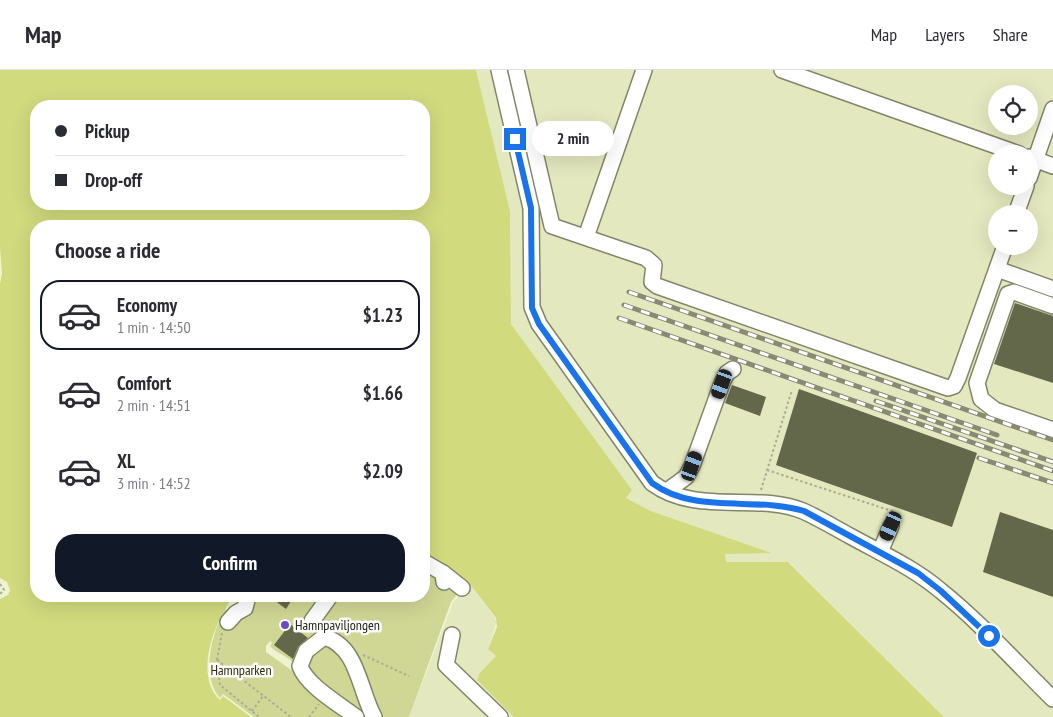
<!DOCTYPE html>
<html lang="en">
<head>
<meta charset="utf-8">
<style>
	body { margin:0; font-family:"PT Sans Narrow",sans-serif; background:#f2f2f3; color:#2b2b33; height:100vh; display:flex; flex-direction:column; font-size:19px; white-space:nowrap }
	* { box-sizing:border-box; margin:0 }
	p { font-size:16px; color:#7c7c81 }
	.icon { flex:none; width:28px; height:28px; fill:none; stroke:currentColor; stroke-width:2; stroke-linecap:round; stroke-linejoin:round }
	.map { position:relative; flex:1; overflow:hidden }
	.sheet { position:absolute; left:30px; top:150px; width:400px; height:382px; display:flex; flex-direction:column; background:#fff; border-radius:20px; box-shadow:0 5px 20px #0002 }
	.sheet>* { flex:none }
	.guide { position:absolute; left:30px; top:30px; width:400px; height:110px; border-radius:20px; box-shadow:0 5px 20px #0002; display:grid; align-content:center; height:110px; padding:0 25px; background:#fff }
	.buttons { position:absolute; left:988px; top:15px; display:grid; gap:10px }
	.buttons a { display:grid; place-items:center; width:50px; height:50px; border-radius:50%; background:#fff; box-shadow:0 5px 20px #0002; font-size:25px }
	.end { position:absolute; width:22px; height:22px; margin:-11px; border:6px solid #1a73e8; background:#fff; box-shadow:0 0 0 2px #fff }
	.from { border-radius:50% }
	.bubble { position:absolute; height:35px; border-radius:18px; background:#fff; box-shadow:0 5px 20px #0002; font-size:16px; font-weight:700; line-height:35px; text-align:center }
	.car { position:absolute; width:15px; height:30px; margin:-15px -8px; border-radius:6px; box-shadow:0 0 4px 1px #0007; background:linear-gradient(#222 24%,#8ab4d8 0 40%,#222 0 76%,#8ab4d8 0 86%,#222 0) }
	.guide b { display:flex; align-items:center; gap:18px; height:48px; font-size:19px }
	.guide b+b { border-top:1px solid #e1e1e2 }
	.guide i { width:12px; height:12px; background:#2b2b33 }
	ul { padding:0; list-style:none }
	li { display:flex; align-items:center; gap:15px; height:70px; margin:0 10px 8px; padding:0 15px; border:2px solid transparent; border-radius:20px }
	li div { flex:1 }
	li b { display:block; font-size:19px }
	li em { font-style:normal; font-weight:700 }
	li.current { border-color:#111827 }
	li>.icon { width:45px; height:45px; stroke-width:1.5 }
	h2 { padding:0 25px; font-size:22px; line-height:60px }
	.primary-button { display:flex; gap:10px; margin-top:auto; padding:10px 25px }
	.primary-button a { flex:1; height:58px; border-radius:20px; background:#111827; color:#fff; font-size:20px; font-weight:700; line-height:58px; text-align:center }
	header { display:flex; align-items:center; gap:30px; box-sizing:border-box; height:70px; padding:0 25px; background:#fff; border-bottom:1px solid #e1e1e2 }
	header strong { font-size:24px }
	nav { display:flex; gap:28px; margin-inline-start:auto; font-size:18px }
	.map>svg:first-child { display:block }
	.built { fill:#e3e8bf; fill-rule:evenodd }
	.green { fill:#d0d794; fill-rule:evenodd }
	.water { fill:#d2da7e; fill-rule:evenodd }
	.building { fill:#64684b }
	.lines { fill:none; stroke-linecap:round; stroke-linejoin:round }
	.minor-casing { stroke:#828668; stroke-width:18 }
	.path { stroke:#aaad93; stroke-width:2; stroke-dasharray:2.5 2.5; stroke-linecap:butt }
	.minor { stroke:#fff; stroke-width:15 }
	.rail-casing { stroke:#888a74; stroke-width:5 }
	.rail { stroke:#fff; stroke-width:3; stroke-dasharray:9; stroke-linecap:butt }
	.route { stroke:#1a73e8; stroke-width:6 }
	.poi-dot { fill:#6e49c1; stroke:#fff; stroke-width:2 }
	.labels { text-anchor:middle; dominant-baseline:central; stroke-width:5; stroke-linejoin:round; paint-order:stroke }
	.poi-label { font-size:14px; fill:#212216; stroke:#fff; text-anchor:start }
	.park-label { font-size:14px; fill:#292c04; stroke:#fff }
</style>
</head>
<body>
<header>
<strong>Map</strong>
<nav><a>Map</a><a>Layers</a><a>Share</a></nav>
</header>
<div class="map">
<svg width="1053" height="647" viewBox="0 0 1053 647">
	<rect width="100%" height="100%" fill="#eff3d2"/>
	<!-- built -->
	<g class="built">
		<path d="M476,0h577v647h-109l-155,-155 -64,1v-9l44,-1 -118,-42 -25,-13 6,-8 -121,-166 -1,-113zM996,24h33v32h-33zM996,84h33v32h-33zM996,144h33v32h-33z"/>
		<polygon points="469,513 497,551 488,578 496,586 479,604 477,610 514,647 409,647 453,533"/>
	</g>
	<!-- green -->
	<path class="green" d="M424,486l35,36 -8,10 -42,115h-155l-31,-23 -3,4c-20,-23 -8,-65 5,-89l4,3 7,-4 6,-12h182zM270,571l2,2 -2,3c7,9 23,10 27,24l-3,2 -28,-20v-6z"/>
	<!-- water -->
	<path class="water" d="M0,0h476l34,141 1,113 121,166 -6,8 25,13 120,42 -46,1 1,8h62l156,155h-430l-37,-37 2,-6 17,-18 -8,-7 9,-22 -1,-9 -27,-35 -27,-21 -18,-10v-326h-388v370h198c-19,24 -41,79 -14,104l3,-4 28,21h-251v-118l8,-4 2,-5 -3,-8 -7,-4v-294l2,-11 -2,-25zM36,36h388v98h-388z"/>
	<!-- building -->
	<g class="building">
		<polygon points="1015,233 1053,246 1053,313 994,294"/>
		<polygon points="732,315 766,327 760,346 725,333"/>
		<polygon points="799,319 977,383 952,457 776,395"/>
		<polygon points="1000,442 1053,460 1053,527 983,502"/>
		<polygon points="269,526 284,526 291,531 286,539"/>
		<polygon points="290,554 308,568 298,577 293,589 274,575"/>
	</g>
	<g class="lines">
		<defs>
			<g id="minor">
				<path d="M499,0l32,138 1,99 7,17 113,159c44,33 106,9 151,28 16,7 32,17 47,25 31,17 64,32 91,55 40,32 75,72 112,108"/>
				<polyline points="516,0 552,156 646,188 654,195 652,212 657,216 948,318 954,316 958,308 1005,176"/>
				<polyline points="782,0 1019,84"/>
				<polyline points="1029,87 1053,96"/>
				<polyline points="1029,108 1053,39"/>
				<polyline points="1016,144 1026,116"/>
				<polyline points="586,167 644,0"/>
				<polyline points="997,199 1053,219"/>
				<polyline points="1053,236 1014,222 1008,224 977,313 981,329 995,340 1053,360"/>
				<polyline points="667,421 686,407 692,396 722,313 727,303 733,299"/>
				<polyline points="880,482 891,456"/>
				<polyline points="424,492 443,503 444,512"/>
				<polyline points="443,503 462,518"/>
				<polyline points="312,551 330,526"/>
				<polyline points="228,552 236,543 245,538 248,526"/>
				<polyline points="452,565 446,595 500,647"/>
				<path d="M356,647c-17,-13 -50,-32 -56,-51l6,-15 18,-14c34,9 35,53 50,80"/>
			</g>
		</defs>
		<!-- minor casing -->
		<use href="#minor" class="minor-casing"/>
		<!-- path -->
		<g class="path">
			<polyline points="767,400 895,442 894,444"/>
			<polyline points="761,420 792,320"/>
			<polyline points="0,514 4,520 0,524"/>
			<polyline points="222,563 217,590 220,615 259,647"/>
			<polyline points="363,585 409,606"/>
			<polyline points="217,590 291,647"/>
			<polyline points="252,641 263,626"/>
			<polyline points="309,647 319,634"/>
		</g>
		<!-- minor -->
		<use href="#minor" class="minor"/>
		<defs>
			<g id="rail">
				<polyline points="629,222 1053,370"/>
				<polyline points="624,235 997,365"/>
				<polyline points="619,248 1053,401"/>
				<polyline points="876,331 1053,392"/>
				<polyline points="979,388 1053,413"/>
			</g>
		</defs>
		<!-- rail casing -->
		<use href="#rail" class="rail-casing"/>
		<!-- rail -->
		<use href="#rail" class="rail"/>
	</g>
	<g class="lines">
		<!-- route -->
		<path class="route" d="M515,69l16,69 1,100 7,16 113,159c43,32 104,13 152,28l114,62 23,18 48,45"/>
	</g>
	<!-- markers -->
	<circle class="poi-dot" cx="285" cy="555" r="5"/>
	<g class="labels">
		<!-- poi labels -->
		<g class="poi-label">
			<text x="295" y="555">Hamnpaviljongen</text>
		</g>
		<!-- park labels -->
		<g class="park-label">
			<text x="241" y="600">Hamnparken</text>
		</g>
	</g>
</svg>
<div class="buttons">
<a><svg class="icon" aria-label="locate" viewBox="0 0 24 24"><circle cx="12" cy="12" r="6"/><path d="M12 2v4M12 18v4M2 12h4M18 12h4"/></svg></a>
<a>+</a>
<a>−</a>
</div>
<i class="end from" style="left:989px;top:566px"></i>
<i class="end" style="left:515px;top:69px"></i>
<div class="bubble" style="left:532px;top:51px;width:82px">2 min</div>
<i class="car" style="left:722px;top:314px;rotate:200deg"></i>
<i class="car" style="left:692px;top:396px;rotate:20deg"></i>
<i class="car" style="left:891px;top:456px;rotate:204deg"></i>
<div class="guide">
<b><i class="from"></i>Pickup</b>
<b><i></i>Drop-off</b>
</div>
<section class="sheet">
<h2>Choose a ride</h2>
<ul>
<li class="current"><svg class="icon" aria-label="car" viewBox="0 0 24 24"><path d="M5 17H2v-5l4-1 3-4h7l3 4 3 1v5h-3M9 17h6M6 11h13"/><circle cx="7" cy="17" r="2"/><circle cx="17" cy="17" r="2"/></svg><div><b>Economy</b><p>1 min · 14:50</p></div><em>$1.23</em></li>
<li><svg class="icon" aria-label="car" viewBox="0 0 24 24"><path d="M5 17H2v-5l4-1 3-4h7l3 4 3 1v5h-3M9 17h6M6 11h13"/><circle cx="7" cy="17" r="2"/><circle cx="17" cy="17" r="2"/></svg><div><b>Comfort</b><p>2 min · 14:51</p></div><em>$1.66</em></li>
<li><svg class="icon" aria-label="car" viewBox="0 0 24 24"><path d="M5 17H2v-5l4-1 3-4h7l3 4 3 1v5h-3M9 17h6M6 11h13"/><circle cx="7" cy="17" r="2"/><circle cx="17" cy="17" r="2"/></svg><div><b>XL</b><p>3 min · 14:52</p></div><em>$2.09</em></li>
</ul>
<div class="primary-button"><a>Confirm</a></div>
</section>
</div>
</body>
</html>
